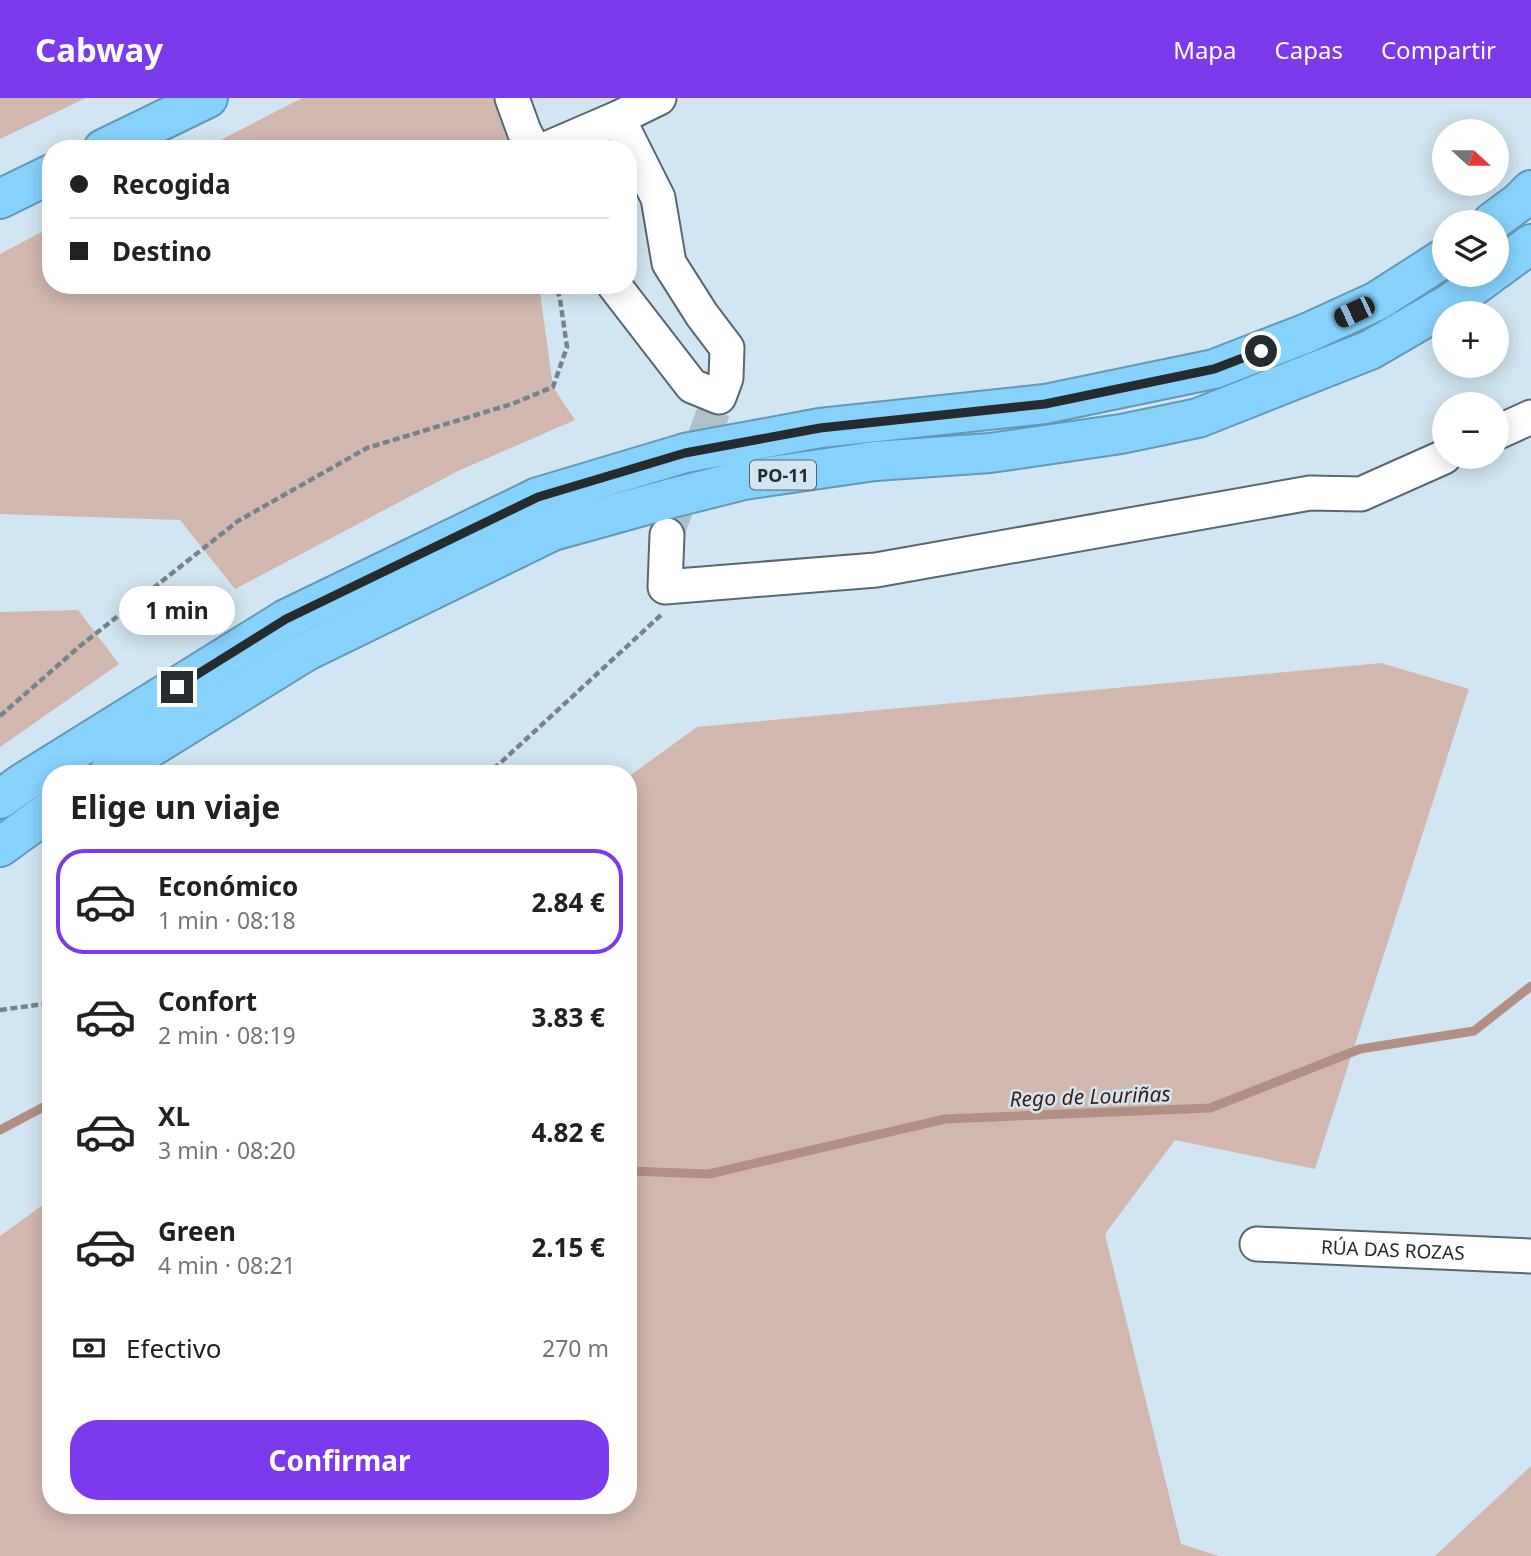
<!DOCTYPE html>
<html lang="es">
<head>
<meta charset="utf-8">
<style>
	body { margin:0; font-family:"Noto Sans",sans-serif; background:#f2f2f2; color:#202124; height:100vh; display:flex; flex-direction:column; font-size:26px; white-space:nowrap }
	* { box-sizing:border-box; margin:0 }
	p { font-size:23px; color:#757577 }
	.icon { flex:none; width:38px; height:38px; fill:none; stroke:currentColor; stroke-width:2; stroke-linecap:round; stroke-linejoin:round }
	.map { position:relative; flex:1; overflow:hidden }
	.sheet { position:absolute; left:42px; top:667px; width:595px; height:749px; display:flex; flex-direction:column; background:#fff; border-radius:28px; box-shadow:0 4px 18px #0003 }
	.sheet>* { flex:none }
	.hud { position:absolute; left:42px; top:42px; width:595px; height:154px; border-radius:28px; box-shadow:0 4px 18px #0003; display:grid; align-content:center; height:154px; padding:0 28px; background:#fff }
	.needle { width:46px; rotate:111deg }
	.buttons { position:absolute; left:1432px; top:21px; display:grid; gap:14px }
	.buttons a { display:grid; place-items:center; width:77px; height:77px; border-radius:50%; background:#fff; box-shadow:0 4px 18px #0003; font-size:35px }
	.end { position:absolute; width:32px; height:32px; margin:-16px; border:9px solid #242c30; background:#fff; box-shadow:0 0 0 4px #fff }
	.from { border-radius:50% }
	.bubble { position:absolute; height:49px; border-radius:24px; background:#fff; box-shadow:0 4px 18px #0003; font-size:23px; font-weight:700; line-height:49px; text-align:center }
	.car { position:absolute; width:21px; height:42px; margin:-21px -10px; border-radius:9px; box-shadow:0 0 5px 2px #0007; background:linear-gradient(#222 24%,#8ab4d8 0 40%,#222 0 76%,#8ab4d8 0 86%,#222 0) }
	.hud b { display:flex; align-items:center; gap:24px; height:66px; font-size:26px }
	.hud b+b { border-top:2px solid #e0e0e0 }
	.hud i { width:18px; height:18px; background:#202124 }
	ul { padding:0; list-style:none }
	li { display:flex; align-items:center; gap:21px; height:105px; margin:0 14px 10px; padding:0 14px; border:4px solid transparent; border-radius:28px }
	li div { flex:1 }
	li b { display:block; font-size:26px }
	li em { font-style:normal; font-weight:700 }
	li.active { border-color:#7c3aed }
	li>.icon { width:63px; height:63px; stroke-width:1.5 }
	h2 { padding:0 28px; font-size:32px; line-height:84px }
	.pay { display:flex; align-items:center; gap:18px; height:77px; padding:0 28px; font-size:26px }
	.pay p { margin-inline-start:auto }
	.button { display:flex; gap:14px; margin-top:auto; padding:14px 28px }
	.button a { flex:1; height:80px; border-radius:28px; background:#7c3aed; color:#fff; font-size:28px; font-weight:700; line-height:80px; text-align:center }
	header { display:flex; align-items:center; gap:42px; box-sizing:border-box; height:98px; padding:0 35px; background:#7c3aed; color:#fff }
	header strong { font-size:33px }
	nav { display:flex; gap:38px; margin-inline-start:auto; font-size:24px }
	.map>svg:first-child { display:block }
	.green { fill:#d2b7af }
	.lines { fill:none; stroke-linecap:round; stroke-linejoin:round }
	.stream { stroke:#b28f84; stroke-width:9 }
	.minor-tunnel { stroke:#aec1cb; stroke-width:33; stroke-dasharray:33 17; stroke-linecap:butt }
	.minor-casing { stroke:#576873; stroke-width:37 }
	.highway-casing { stroke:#6498b5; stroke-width:42 }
	.path { stroke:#75838b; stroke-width:4.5; stroke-dasharray:7 3.5; stroke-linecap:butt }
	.minor { stroke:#fff; stroke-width:33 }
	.highway { stroke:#87d2fc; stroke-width:38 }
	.route { stroke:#242c30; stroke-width:9 }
	.labels { text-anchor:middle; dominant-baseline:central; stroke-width:5; stroke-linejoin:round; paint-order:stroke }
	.shield { fill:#d1e6f2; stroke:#58646a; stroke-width:2 }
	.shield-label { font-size:18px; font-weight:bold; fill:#242c30 }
	.street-label { font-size:19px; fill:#242c30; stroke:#d1e6f2 }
	.water-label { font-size:21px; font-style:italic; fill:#471809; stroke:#d1e6f2 }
</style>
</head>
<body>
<header>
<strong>Cabway</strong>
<nav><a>Mapa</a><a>Capas</a><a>Compartir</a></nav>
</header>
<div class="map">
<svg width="1531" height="1458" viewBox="0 0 1531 1458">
	<rect width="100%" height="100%" fill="#d1e6f2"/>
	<!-- green -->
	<g class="green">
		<polygon points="0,0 86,0 0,41"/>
		<polygon points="302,0 512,0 521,51 203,51"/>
		<polygon points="51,129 51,187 539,187 553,289 575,322 458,373 235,491 180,422 0,416 0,156"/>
		<polygon points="78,512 119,566 0,649 0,514"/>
		<polygon points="1381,565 1469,591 1315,1071 1175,1042 1105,1136 1181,1446 1219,1458 0,1458 0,1138 51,1101 51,1407 628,1407 628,679 697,629"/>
		<polygon points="1531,1368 1531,1458 1435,1458"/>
	</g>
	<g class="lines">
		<!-- stream -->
		<g class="stream">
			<polyline points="0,1032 51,1005"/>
			<polyline points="628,1073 709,1076 945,1021 1210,1010 1360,951 1474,933 1531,888"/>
		</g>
		<!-- minor-tunnel -->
		<polyline class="minor-tunnel" points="667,437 719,299"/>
		<defs>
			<g id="minor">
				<polyline points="512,0 524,33 533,51"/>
				<polyline points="546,51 618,20 659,0"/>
				<polyline points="614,187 692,288 719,299 726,280 727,250 702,217 669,165 658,100 618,20"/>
				<polyline points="1496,335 1531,319"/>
				<polyline points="667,437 665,489 876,472 1310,395 1361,396 1444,359"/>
				<path id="s1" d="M1257,1146l274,12"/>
			</g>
			<g id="highway">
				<polyline points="103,51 208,0"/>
				<polyline points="0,101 51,76"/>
				<polyline points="1492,124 1519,104 1531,92"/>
				<polyline points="1496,172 1531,146"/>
				<polyline points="108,676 305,554 553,433 668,401 744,382 875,363 990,355 1121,336 1198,320 1370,252 1449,206 1489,177"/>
				<polyline points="0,701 24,684 286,521 538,399 685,355 820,330 1045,306 1214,271 1307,235 1377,203 1444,160"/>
				<polyline points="0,749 51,712"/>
			</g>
		</defs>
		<!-- minor casing -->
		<use href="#minor" class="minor-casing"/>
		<!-- highway casing -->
		<use href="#highway" class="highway-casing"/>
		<!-- path -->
		<g class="path">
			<polyline points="0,618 80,548 238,423 367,350 512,306 553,289 567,249 560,201 556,187"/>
			<polyline points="484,676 498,667 661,517"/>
			<polyline points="0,912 51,905"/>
		</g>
		<!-- minor -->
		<use href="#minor" class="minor"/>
		<!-- highway -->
		<use href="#highway" class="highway"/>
	</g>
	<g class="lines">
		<!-- route -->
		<polyline class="route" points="177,589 286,521 538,399 685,355 820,330 1045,306 1214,271 1261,253"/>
	</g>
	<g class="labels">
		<!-- shield labels -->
		<rect class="shield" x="750" y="362.5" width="66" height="29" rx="5"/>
		<g class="shield-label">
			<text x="783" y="377">PO-11</text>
		</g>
		<!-- street labels -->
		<g class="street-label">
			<text stroke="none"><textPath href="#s1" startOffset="136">RÚA DAS ROZAS</textPath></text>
		</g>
		<!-- water labels -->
		<g class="water-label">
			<text transform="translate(1090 998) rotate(-2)">Rego de Louriñas</text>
		</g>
	</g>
</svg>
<div class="buttons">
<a><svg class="needle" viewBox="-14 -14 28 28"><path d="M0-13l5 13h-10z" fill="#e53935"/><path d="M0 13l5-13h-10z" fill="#757577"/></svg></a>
<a><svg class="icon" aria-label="layers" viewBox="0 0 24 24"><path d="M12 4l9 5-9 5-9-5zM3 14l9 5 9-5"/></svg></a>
<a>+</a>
<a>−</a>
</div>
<i class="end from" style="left:1261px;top:253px"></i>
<i class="end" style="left:177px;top:589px"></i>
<div class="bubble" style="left:119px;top:488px;width:116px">1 min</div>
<i class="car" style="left:1354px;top:214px;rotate:245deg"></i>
<div class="hud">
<b><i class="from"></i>Recogida</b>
<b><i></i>Destino</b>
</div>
<section class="sheet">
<h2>Elige un viaje</h2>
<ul>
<li class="active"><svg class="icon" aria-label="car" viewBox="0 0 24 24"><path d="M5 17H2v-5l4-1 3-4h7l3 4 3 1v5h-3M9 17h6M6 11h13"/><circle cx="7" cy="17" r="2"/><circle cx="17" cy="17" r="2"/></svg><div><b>Económico</b><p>1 min · 08:18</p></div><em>2.84 €</em></li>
<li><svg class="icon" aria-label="car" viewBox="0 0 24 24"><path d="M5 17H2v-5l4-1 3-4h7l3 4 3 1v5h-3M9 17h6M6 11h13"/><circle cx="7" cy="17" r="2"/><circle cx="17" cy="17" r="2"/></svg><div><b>Confort</b><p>2 min · 08:19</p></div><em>3.83 €</em></li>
<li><svg class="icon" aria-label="car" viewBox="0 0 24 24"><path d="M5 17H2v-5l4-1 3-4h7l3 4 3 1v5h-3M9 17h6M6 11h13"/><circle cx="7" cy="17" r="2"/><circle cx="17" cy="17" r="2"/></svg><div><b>XL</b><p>3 min · 08:20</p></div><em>4.82 €</em></li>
<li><svg class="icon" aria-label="car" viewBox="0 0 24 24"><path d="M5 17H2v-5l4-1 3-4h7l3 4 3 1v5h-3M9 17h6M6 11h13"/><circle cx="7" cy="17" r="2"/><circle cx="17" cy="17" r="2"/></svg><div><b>Green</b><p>4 min · 08:21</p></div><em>2.15 €</em></li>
</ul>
<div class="pay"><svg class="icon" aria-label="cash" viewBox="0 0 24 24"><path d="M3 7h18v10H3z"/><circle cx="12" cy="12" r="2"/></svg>Efectivo<p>270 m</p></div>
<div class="button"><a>Confirmar</a></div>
</section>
</div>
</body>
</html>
